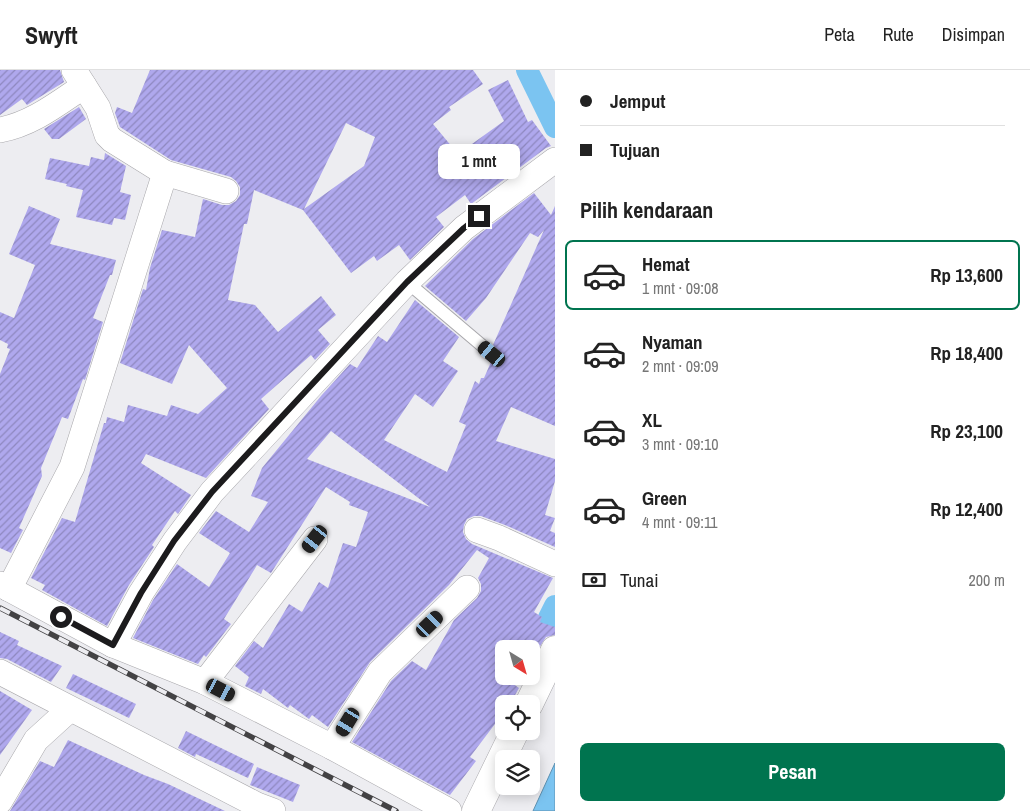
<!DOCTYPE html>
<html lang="id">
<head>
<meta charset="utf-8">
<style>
	body { margin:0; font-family:"Archivo Narrow",sans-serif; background:#f6f6f6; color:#222; height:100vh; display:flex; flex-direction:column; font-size:19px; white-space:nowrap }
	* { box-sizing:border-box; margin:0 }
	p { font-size:16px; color:#767676 }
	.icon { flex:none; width:28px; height:28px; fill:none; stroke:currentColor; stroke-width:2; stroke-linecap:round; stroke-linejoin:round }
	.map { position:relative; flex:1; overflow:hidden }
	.drawer { display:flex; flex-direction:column; background:#fff; width:475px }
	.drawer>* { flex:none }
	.hud { display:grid; align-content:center; height:110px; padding:0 25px; background:#fff }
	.needle { width:32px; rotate:143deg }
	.buttons { position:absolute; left:495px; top:570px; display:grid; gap:10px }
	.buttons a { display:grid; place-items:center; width:45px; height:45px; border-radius:8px; background:#fff; box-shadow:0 2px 12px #0003; font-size:25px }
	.end { position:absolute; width:22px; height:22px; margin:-11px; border:6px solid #1c1b1d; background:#fff; box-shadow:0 0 0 2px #fff }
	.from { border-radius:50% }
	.bubble { position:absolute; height:35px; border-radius:8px; background:#fff; box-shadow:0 2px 12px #0003; font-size:16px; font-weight:800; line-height:35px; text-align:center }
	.car { position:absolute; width:15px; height:30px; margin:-15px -8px; border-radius:6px; box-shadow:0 0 4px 1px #0007; background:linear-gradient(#222 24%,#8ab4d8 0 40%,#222 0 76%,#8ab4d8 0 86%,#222 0) }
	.hud b { display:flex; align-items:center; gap:18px; height:48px; font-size:19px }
	.hud b+b { border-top:1px solid #e0e0e0 }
	.hud i { width:12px; height:12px; background:#222 }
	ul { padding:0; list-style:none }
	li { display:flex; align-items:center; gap:15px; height:70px; margin:0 10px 8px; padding:0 15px; border:2px solid transparent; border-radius:8px }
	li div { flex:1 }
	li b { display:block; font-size:19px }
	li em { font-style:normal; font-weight:800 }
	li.current { border-color:#00744f }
	li>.icon { width:45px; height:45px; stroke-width:1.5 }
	h2 { padding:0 25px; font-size:22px; line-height:60px }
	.pay { display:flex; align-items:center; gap:12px; height:55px; padding:0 25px; font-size:19px }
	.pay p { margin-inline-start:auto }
	.cta { display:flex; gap:10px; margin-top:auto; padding:10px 25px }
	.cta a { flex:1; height:58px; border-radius:8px; background:#00744f; color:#fff; font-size:20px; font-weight:800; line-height:58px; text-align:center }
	header { display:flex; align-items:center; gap:30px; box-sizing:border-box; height:70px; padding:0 25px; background:#fff; border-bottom:1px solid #e0e0e0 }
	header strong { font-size:24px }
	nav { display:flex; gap:28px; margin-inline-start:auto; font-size:18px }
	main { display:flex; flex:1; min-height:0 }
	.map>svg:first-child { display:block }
	.water { fill:#7bc4f1; stroke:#5e91b1 }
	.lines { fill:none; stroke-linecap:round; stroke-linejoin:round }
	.canal { stroke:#7bc4f1; stroke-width:22 }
	.building { fill:url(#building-hatch); fill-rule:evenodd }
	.service-casing { stroke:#a9a8ac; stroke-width:14 }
	.minor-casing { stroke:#a9a8ac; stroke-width:26 }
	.tertiary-casing { stroke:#a9a8ac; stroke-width:29 }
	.service { stroke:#fff; stroke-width:12 }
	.minor { stroke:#fff; stroke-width:25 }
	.tertiary { stroke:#fff; stroke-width:28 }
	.rail-casing { stroke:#434244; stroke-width:5.5 }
	.rail { stroke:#ededf1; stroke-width:4; stroke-dasharray:11; stroke-linecap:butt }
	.route { stroke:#1c1b1d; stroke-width:6 }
</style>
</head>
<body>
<header>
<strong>Swyft</strong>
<nav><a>Peta</a><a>Rute</a><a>Disimpan</a></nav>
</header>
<main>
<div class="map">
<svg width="555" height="741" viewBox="0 0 555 741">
	<defs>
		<pattern id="building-hatch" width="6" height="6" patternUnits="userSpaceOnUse" patternTransform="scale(1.25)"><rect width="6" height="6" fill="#afa8ed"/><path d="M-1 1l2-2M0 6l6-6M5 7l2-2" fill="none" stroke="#8e88bf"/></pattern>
	</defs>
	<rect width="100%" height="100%" fill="#ededf1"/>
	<!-- water -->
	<polygon class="water" points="555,693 555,741 533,741"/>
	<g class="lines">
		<!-- canal -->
		<g class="canal">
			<polyline points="527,0 555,57"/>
			<polyline points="549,548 555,536"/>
		</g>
	</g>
	<!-- building -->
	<g class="building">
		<polygon points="0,0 60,0 64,12 27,35 22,29 0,45"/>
		<path d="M150,0h323l10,14 -34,23 2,3 -18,14 25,30 46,-33 -16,-31 20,-10 20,42 4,-2 19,26 -5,2 -75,56 -6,-9 -29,22 8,10 -34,33 -11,-15 -22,16 -3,-5 -23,17 -48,-63 -49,-20 -7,34h-3l-16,76 27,5 23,27 43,-36 15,19 -18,15 12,14 -15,16 -4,-5 -50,44 8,10 -63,69 -60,-24 -5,9 50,32 -13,19 -3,-3 -23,34 2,2 -25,38 -22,41 -65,-36 3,-5 -14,-7 31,-60 13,4 29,-99h2l1,-6 17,5 4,-17 39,11 4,-11 27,9 29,-26 -38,-43 -17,39 -52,-21 23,-74 3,1 4,-22 12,-38 33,7 8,-38 19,6h7l7,-4 4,-6v-8l-4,-6 -5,-4 -60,-17 -51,-33 -5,-14 2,-6 15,6zM346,53l29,14 -11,29 -60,43z"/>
		<polygon points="79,37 86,49 59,69 52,69 44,59"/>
		<polygon points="105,83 126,96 120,122 131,125 125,150 114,148 112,155 76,147 83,120 66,116 67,114 45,109 50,88 89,96 91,87 104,90"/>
		<path d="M534,123l17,22 4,-9v220l-44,-19 -15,34 59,18v22l-10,34 10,3 -5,13 5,2v14l-50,-22 -24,-9h-7l-7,3 -3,6 -1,7 3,7 6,5 81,34 -19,34 8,5 -2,5 15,5v8l-9,2 -9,14 -5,-2h-28v15l-6,9 21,15 -9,16h-6v8l-34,45 6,4 -26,34 -98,-53 39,-61 21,-20 14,9 28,-50 23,-22 4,-7v-7l-3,-6 11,-20 -12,-8 -28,35 -79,77 -42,65 -16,-12 -3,4 -19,-14 -2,3 -25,-19 -2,5 -16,-8 4,-9 -14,-11 19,-25 9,7 26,-44 13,8 17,-30 9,6 15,-45 13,4 12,-35 -19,-7 1,-3 -24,-15 -55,86 -14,-8 -33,54 7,5 -25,33 -2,-2 -6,9 -65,-26 20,-38 24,-36 32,23 21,-34 -31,-20 17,-22 33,21 19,-30 -17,-6 11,-28 59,-72 29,-32 7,4 21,-32 9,6 28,-42 44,37 -16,24 15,10 -25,36 -18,-13 -31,46 63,32 19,-47 -7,-3 16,-41 4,3 2,-6h3l7,-16 4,-1 5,-5 -1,-5 -6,-6 51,-115 -6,7 -8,-4 -44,65 -20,23 -41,-35 48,-47zM331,361l99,76 -123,-48z"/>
		<polygon points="29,136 60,149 50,174 116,190 112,205 110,205 93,248 103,252 85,310 83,309 68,349 62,347 41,398 42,406 19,458 23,460 11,483 0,478 0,304 10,279 7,278 8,274 0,270 0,242 14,248 35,195 9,184"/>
		<polygon points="0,562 19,571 17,575 62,596 51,612 7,589 0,588"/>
		<polygon points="73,604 136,634 129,648 66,618"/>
		<polygon points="0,621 32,640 0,685"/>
		<polygon points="186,661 254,694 248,708 196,684 195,687 178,678"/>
		<polygon points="68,670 144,705 168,714 225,741 10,741 40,691 54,697"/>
		<polygon points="257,697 300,715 293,732 250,715"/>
	</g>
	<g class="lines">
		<defs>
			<polyline id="service" points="407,212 492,284"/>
			<g id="minor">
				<polyline points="74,0 98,38 107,65 112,70 165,103 226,121"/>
				<path d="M0,60c32,-6 57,-26 84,-44"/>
				<polyline points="477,460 499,468 555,494"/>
				<polyline points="0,514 113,575 205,612 332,677 449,741"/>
				<polyline points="9,519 72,397 165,103"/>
				<polyline points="113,575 141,523 175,471 212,422 407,212 464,158 555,90"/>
				<polyline points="0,602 257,735 273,741"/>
				<polyline points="205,612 315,469"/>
				<polyline points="332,677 380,602 467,518"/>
				<polyline points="0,731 36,670 70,639"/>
			</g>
			<g id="tertiary">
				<polyline points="529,634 555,580"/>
				<polyline points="476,741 515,661"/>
			</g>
		</defs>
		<!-- service casing -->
		<use href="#service" class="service-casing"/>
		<!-- minor casing -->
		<use href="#minor" class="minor-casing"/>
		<!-- tertiary casing -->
		<use href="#tertiary" class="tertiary-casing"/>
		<!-- service -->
		<use href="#service" class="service"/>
		<!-- minor -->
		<use href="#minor" class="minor"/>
		<!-- tertiary -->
		<use href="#tertiary" class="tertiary"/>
		<defs>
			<polyline id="rail" points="0,538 396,741"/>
		</defs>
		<!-- rail casing -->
		<use href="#rail" class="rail-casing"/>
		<!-- rail -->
		<use href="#rail" class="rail"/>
	</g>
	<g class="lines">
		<!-- route -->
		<polyline class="route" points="61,547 113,575 141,523 174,471 212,422 407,212 464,158 479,146"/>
	</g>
</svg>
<div class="buttons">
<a><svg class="needle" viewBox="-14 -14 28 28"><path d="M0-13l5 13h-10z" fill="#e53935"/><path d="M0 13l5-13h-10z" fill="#767676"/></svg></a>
<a><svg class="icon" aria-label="locate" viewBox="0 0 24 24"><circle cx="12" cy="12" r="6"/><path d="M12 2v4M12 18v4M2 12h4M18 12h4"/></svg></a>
<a><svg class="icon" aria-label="layers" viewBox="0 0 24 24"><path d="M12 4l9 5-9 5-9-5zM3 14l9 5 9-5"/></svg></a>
</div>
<i class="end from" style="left:61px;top:547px"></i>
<i class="end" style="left:479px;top:146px"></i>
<div class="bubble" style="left:438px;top:74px;width:82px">1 mnt</div>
<i class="car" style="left:492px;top:284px;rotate:310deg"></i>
<i class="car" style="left:315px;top:469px;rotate:218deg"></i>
<i class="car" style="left:430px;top:554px;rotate:46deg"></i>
<i class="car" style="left:221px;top:620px;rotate:117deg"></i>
<i class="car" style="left:348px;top:652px;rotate:211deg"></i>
</div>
<section class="drawer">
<div class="hud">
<b><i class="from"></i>Jemput</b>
<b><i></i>Tujuan</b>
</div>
<h2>Pilih kendaraan</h2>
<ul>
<li class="current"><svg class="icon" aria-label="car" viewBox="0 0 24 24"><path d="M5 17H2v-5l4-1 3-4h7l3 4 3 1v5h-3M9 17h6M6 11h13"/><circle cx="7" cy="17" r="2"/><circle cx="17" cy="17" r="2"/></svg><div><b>Hemat</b><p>1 mnt · 09:08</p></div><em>Rp 13,600</em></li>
<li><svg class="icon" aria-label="car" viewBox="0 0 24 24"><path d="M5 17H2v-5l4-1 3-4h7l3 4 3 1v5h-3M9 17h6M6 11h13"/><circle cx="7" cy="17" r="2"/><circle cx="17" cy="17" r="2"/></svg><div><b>Nyaman</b><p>2 mnt · 09:09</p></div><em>Rp 18,400</em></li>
<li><svg class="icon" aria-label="car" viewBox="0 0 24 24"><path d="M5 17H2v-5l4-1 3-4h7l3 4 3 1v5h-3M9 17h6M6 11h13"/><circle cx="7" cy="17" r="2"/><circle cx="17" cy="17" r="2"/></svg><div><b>XL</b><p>3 mnt · 09:10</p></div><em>Rp 23,100</em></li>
<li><svg class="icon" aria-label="car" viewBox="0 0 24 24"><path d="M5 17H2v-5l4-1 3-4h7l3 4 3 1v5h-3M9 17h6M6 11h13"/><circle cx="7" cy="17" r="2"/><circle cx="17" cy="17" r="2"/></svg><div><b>Green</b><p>4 mnt · 09:11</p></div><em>Rp 12,400</em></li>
</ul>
<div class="pay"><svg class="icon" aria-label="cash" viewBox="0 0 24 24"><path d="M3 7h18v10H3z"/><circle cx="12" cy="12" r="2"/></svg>Tunai<p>200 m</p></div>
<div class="cta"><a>Pesan</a></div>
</section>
</main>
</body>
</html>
